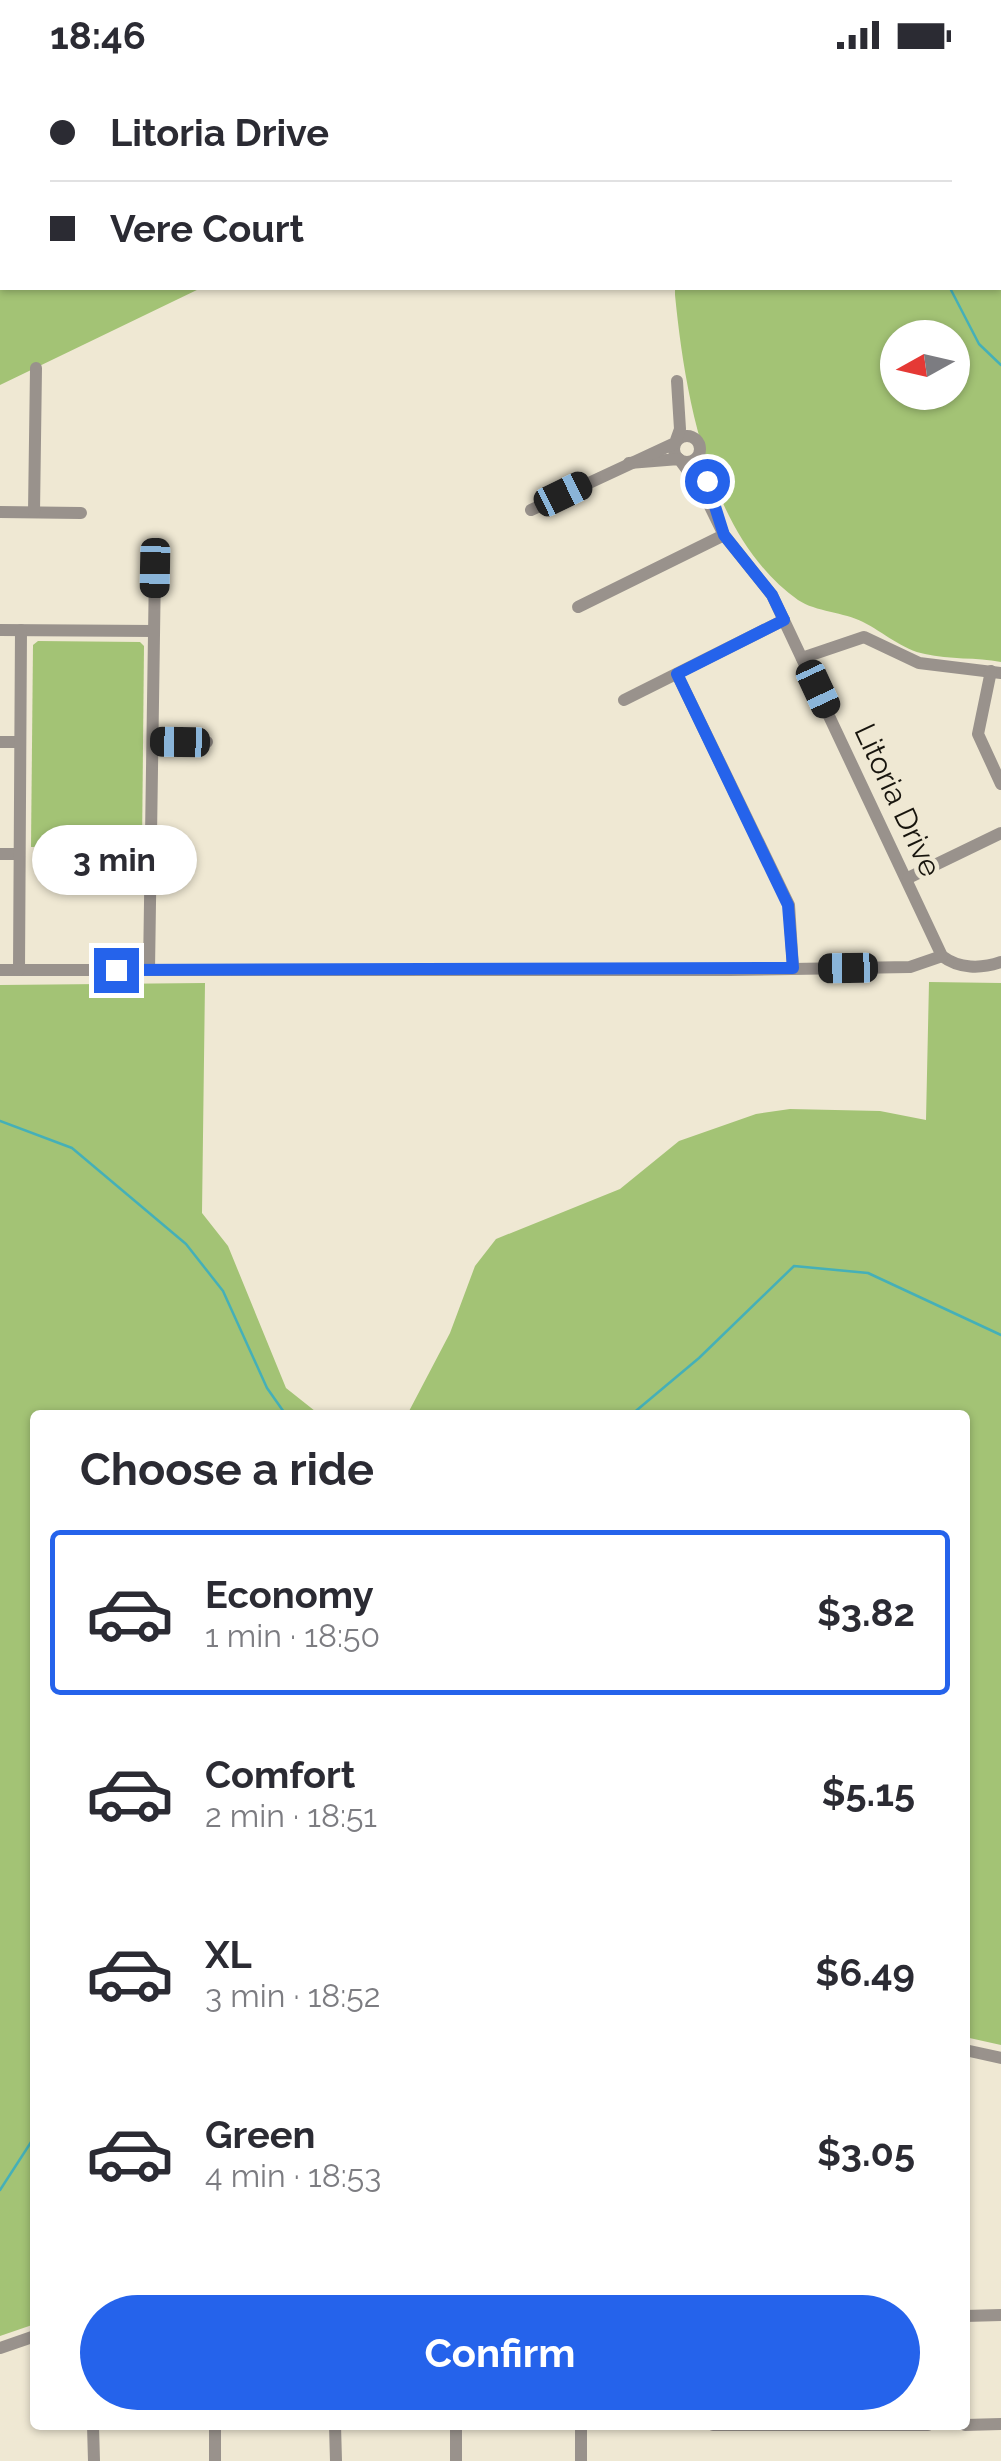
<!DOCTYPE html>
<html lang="en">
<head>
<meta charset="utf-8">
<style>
	body { margin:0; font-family:Raleway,sans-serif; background:#f2f2f3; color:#2b2b33; height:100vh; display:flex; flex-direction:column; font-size:38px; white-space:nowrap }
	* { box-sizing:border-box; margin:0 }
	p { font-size:32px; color:#7c7c81 }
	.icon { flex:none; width:55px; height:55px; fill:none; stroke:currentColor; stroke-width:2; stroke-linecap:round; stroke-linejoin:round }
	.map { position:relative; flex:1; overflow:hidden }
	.sheet { position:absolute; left:30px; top:1340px; width:940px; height:1020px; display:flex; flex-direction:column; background:#fff; border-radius:10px; box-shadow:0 2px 8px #0004 }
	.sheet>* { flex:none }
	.guide { position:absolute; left:0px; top:0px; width:1002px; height:220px; box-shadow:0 2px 8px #0004; display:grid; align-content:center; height:220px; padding:0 50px; background:#fff }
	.needle { width:65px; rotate:262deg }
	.tools { position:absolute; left:880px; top:250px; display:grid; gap:20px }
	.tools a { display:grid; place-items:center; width:90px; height:90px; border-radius:50%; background:#fff; box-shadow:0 2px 8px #0004; font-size:50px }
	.end { position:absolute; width:45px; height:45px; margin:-22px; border:12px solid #2563eb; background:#fff; box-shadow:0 0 0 5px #fff }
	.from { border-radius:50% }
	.bubble { position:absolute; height:70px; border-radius:35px; background:#fff; box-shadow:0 2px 8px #0004; font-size:32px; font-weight:700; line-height:70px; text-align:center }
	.car { position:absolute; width:30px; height:60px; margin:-30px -15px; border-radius:12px; box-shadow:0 0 8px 2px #0007; background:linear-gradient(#222 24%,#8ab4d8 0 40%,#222 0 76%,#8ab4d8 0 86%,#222 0) }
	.guide b { display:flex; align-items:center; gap:35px; height:95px; font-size:38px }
	.guide b+b { border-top:2px solid #e1e1e2 }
	.guide i { width:25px; height:25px; background:#2b2b33 }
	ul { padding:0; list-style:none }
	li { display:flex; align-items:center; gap:30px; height:165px; margin:0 20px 15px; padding:0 30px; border:5px solid transparent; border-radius:10px }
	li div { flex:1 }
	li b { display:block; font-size:38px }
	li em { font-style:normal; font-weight:700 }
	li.active { border-color:#2563eb }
	li>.icon { width:90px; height:90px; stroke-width:1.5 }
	h2 { padding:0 50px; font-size:45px; line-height:120px }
	.cta { display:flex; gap:20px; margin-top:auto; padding:20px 50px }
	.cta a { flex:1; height:115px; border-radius:60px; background:#2563eb; color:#fff; font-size:40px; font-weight:700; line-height:115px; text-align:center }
	.status { display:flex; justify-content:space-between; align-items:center; height:70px; padding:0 50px; background:#fff; direction:ltr }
	.status svg { height:28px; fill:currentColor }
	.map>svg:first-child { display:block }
	.green { fill:#a3c375; fill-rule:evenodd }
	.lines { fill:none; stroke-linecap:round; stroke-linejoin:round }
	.stream { stroke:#45b0b8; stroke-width:2.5 }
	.minor { stroke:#99928c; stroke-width:12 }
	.route { stroke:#2563eb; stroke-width:12 }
	.labels { text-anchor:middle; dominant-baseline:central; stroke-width:9; stroke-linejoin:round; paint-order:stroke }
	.street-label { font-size:30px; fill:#17140d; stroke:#efe8d3 }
</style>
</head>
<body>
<div class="status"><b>18:46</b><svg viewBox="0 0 49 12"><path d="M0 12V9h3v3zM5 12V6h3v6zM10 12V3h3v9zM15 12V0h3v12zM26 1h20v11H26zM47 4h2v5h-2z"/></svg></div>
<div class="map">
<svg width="1001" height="2391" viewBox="0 0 1001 2391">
	<rect width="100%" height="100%" fill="#efe8d3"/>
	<!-- green -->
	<g class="green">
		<polygon points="0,0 603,0 616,2 2,2 2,218 201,218 0,315"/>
		<path d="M691,0h310v592c-25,-5 -51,-2 -76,-8 -22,-4 -42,-22 -62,-32 -19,-10 -47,-10 -65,-22 -89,-63 -113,-204 -123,-305v-7h325v-216zM898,268h54v54h-54z"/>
		<polygon points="38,571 140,572 144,576 142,778 31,777 33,575"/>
		<polygon points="929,912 1001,913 1001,1975 965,1967 965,1345 407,1345 450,1263 475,1196 496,1169 620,1119 679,1071 756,1044 790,1039 880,1041 926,1050"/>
		<polygon points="205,913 202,1143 228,1176 286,1318 320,1345 35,1345 35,2254 0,2266 0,915"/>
	</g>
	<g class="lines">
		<!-- stream -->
		<g class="stream">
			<polyline points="1000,48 1001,47"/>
			<polyline points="0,54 2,54"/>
			<polyline points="950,218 979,274 1001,295"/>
			<polyline points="0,1051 72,1078 186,1174 223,1221 267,1318 286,1345"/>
			<polyline points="631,1345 699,1288 794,1196 868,1203 1001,1265"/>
			<polyline points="0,2120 35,2066"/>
		</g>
		<!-- minor -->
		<g class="minor">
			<circle cx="687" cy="379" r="13"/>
			<path d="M629,393l50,-4 23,31 22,45 48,60 170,361c17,13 39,13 59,6"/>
			<polyline points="531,440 675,373 680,359 677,311"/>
			<polyline points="0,442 81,443"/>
			<polyline points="34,442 36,298"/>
			<polyline points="578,537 724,465"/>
			<polyline points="0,560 154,561"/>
			<polyline points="802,588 864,567 919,593 1001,603"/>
			<polyline points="991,601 978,664 1001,714"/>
			<polyline points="677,604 789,835 793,898"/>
			<polyline points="624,630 784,550"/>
			<polyline points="153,671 207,672"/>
			<polyline points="0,672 20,672"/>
			<polyline points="0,784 19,784"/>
			<polyline points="908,808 1001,763"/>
			<polyline points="0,900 730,900 910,897 942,886"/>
			<polyline points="19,900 21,560"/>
			<polyline points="149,900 155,498"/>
			<polyline points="965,1980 1001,1988"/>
			<polyline points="965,2246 1001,2245"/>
			<polyline points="0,2278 35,2266"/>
			<polyline points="93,2355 94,2391"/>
			<polyline points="215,2355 215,2391"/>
			<polyline points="335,2355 336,2391"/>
			<polyline points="456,2355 456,2391"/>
			<polyline points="581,2355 581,2391"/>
			<polyline points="713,2355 928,2355"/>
			<polyline points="965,2355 1001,2354"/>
		</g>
	</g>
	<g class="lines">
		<!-- route -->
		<polyline class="route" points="116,900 793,898 788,835 677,604 784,550 772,525 724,465 707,411"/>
	</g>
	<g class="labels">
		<!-- street labels -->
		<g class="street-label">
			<text transform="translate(898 730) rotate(65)">Litoria Drive</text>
		</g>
	</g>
</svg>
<div class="tools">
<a><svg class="needle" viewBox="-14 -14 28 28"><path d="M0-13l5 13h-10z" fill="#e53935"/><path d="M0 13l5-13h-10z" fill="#7c7c81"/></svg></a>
</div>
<i class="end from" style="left:707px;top:411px"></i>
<i class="end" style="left:116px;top:900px"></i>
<div class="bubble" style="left:32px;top:755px;width:165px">3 min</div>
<i class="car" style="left:563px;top:424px;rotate:64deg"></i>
<i class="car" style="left:155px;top:498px;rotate:181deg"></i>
<i class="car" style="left:818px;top:619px;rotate:155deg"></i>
<i class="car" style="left:180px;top:672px;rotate:271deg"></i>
<i class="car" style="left:848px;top:898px;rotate:269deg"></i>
<div class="guide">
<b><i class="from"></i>Litoria Drive</b>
<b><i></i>Vere Court</b>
</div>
<section class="sheet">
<h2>Choose a ride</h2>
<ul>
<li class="active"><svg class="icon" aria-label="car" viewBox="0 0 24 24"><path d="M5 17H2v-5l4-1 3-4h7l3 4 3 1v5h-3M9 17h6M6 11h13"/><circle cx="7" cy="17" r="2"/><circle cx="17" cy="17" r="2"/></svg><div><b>Economy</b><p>1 min · 18:50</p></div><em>$3.82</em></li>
<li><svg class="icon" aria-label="car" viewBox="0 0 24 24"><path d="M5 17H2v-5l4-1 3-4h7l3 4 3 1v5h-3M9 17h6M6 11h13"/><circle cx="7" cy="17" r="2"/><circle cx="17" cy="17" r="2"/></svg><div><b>Comfort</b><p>2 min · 18:51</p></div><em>$5.15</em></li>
<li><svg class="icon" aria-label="car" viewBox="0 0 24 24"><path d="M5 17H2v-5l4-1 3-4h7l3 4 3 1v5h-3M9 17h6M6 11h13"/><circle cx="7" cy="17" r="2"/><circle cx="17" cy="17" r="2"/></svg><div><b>XL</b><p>3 min · 18:52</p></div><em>$6.49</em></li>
<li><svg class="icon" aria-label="car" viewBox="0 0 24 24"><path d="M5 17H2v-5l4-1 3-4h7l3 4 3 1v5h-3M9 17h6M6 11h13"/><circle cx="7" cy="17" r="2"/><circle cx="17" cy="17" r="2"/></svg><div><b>Green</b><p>4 min · 18:53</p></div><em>$3.05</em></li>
</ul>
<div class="cta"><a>Confirm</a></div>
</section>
</div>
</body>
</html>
